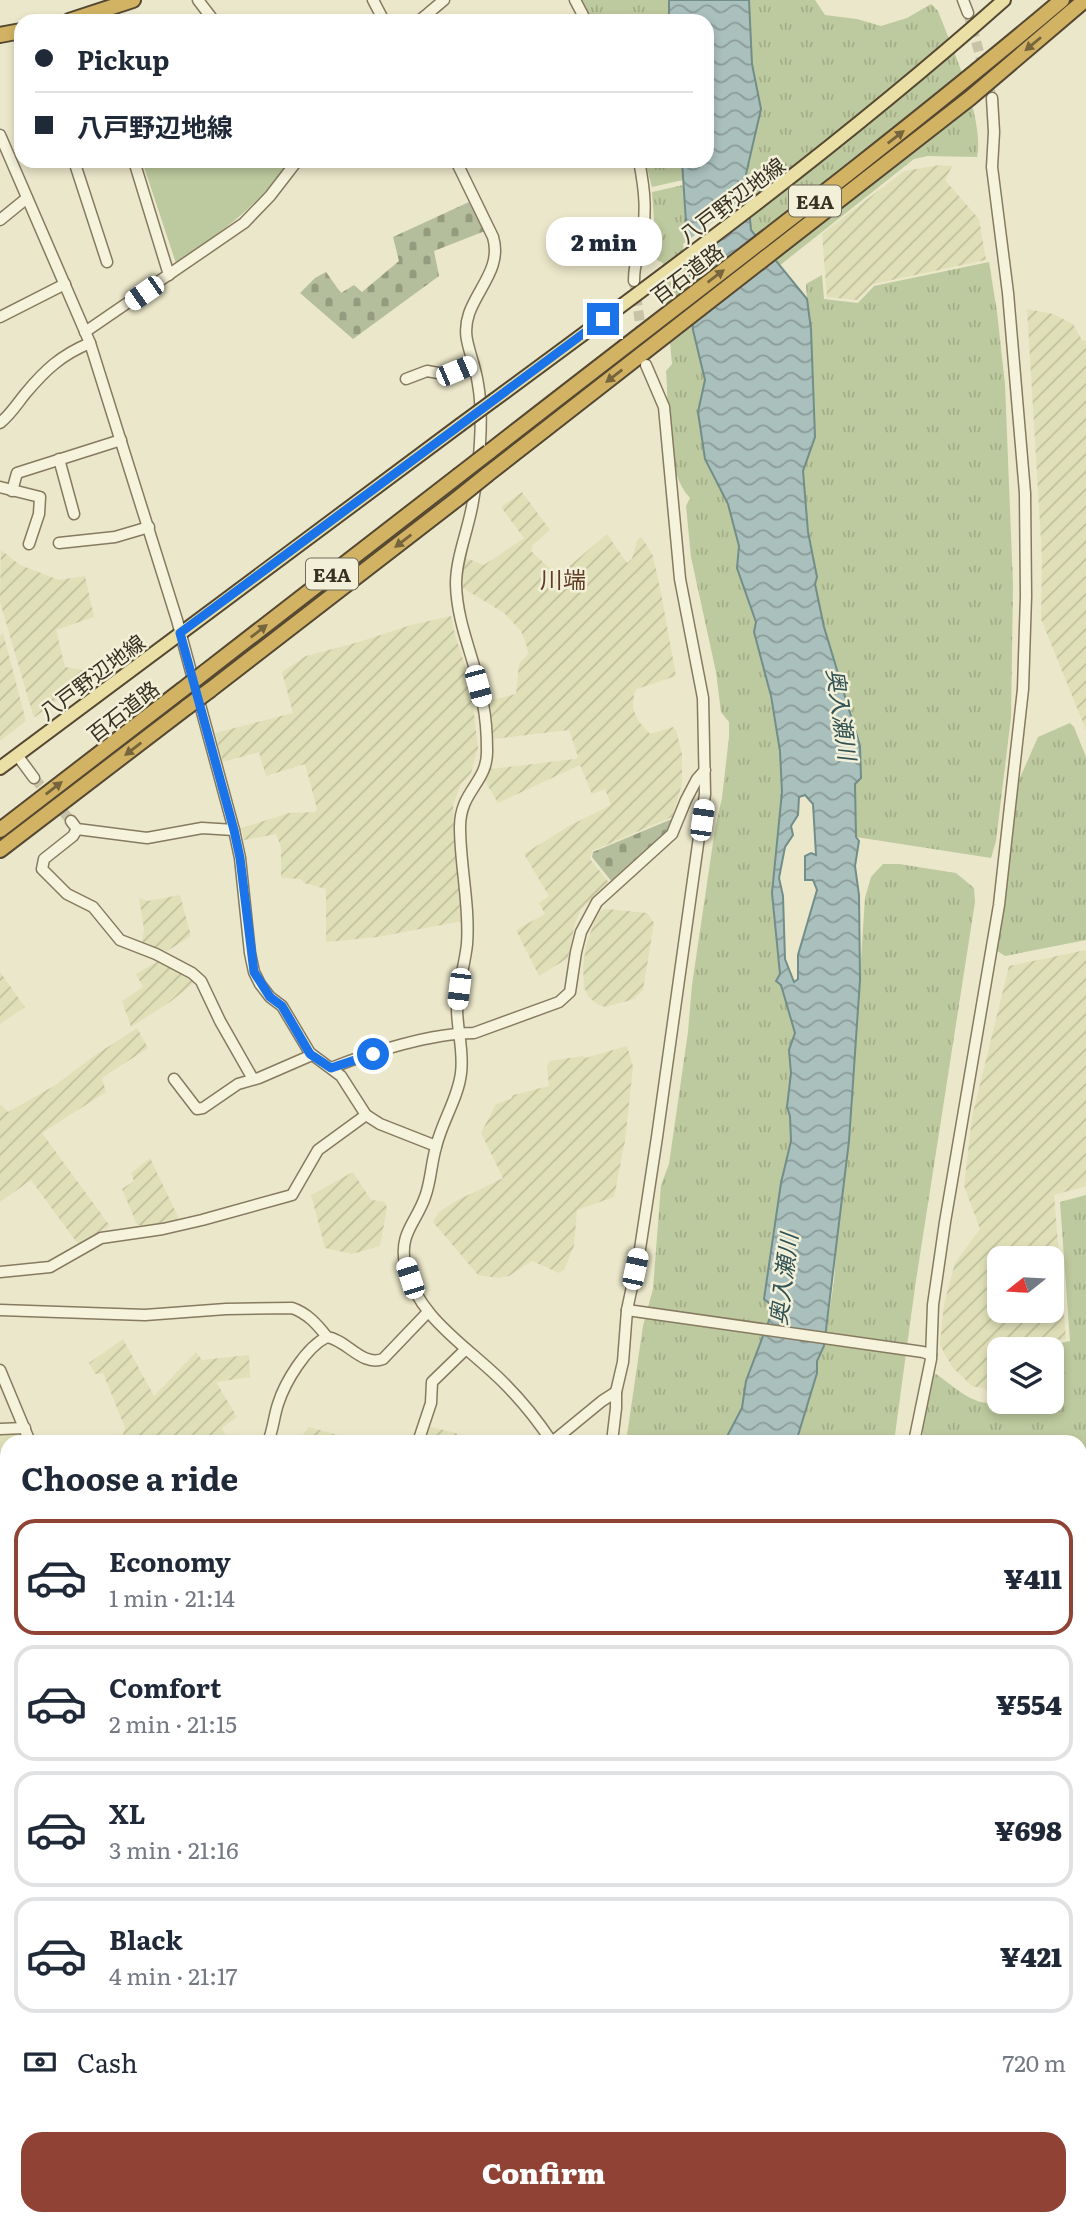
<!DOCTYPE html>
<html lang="en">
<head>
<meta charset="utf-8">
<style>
	body { margin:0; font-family:Literata,"Noto Sans JP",serif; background:#f6f6f7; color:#1f2937; height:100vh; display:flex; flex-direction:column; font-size:26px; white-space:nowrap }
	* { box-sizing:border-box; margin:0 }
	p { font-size:23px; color:#747a83 }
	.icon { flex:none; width:38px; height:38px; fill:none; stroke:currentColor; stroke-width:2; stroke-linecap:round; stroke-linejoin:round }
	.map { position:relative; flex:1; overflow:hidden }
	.side { position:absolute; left:0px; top:1435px; width:1087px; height:791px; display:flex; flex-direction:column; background:#fff; border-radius:21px 21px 0 0; box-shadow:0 4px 10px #0003 }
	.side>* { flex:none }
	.banner { position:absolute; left:14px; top:14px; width:700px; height:154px; border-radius:21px; box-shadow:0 4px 10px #0003; display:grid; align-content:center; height:154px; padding:0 21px; background:#fff }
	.needle { width:46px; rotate:252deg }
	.tools { position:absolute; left:987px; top:1246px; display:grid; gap:14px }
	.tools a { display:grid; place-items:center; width:77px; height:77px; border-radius:14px; background:#fff; box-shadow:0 4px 10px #0003; font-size:35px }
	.end { position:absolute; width:32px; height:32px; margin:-16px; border:9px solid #1a73e8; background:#fff; box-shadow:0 0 0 4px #fff }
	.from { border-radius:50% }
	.bubble { position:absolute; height:49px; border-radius:21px; background:#fff; box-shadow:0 4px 10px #0003; font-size:23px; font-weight:800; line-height:49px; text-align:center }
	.car { position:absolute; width:21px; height:42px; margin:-21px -10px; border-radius:9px; box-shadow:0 0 5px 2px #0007; background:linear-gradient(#fff 24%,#345 0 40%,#fff 0 76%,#345 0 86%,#fff 0) }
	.banner b { display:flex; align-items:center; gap:24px; height:66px; font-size:26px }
	.banner b+b { border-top:2px solid #e0e1e3 }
	.banner i { width:18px; height:18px; background:#1f2937 }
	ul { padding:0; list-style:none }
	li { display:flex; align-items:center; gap:21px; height:116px; margin:0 14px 10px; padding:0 7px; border:4px solid #e0e1e3; border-radius:21px }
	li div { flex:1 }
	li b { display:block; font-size:26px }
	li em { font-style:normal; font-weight:800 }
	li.active { border-color:#904335 }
	li>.icon { width:63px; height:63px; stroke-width:1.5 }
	h2 { padding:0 21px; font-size:32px; line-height:84px }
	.pay { display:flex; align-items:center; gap:18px; height:77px; padding:0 21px; font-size:26px }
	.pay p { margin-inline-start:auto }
	.cta { display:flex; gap:14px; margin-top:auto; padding:14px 21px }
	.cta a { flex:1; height:80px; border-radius:21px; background:#904335; color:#fff; font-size:28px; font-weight:800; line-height:80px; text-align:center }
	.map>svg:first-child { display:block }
	.farmland { fill:url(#farmland-furrows); fill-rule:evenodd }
	.grass { fill:url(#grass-tufts) }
	.cemetery { fill:url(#cemetery-stones) }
	.park { fill:#bdc99e }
	.water { fill:url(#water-waves); stroke:#718e8b; stroke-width:2; fill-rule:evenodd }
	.pier { fill:#ebe7ca }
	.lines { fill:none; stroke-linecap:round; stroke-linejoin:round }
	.stream { stroke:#718e8b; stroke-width:2.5 }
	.minor-tunnel { stroke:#c7c2a8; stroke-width:10; stroke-dasharray:10 5; stroke-linecap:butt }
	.minor-casing { stroke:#867a60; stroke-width:13 }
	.major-casing { stroke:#554833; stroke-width:16 }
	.highway-casing { stroke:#554833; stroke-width:18 }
	.minor { stroke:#f6f3dc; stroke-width:10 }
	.major { stroke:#eae0a6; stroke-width:12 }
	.highway { stroke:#d2b363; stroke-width:14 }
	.major-bridge-casing { stroke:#554833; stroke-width:16; stroke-linecap:butt }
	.highway-bridge-casing { stroke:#554833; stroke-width:18; stroke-linecap:butt }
	.major-bridge { stroke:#eae0a6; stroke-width:12 }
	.highway-bridge { stroke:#d2b363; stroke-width:14 }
	.oneway { fill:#76643c }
	.route { stroke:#1a73e8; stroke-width:9 }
	.labels { text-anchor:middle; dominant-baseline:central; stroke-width:5; stroke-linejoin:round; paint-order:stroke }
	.shield { fill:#f3f0d9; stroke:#706a59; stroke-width:2 }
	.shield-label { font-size:19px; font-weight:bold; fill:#383022 }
	.street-label { font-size:21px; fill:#383022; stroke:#f3f0d9 }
	.neighbourhood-label { font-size:23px; fill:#613b25; stroke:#f3f0d9 }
	.water-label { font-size:23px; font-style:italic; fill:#325356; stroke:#f3f0d9 }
</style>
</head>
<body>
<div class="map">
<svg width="1086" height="2226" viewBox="0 0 1086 2226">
	<defs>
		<pattern id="farmland-furrows" width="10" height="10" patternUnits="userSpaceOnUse" patternTransform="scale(1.75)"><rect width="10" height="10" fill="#e0e0b8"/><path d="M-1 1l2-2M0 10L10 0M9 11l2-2" fill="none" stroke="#c1c09e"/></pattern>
		<pattern id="grass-tufts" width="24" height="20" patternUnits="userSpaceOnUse" patternTransform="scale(1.75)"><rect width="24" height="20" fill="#bdc99e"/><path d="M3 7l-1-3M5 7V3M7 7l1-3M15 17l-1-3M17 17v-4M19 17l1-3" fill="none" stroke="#a3ad88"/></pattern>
		<pattern id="cemetery-stones" width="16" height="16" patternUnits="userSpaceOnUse" patternTransform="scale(1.75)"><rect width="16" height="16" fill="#b5be9c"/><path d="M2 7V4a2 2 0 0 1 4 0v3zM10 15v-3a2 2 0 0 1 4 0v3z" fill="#949b7f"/></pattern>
		<pattern id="water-waves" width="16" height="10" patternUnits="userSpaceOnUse" patternTransform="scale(1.75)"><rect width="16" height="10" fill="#aac0bd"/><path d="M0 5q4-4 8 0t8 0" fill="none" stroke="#8b9c99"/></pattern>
	</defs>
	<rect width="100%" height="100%" fill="#ebe7ca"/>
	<!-- farmland -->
	<g class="farmland">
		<polygon points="940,165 952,166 945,180 979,219 986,260 873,284 857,300 827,297 822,234 904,171"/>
		<polygon points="1027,309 1053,314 1073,324 1082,340 1086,341 1086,730 1041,619 1042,557"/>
		<polygon points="522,492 550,530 533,545 531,551 558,576 607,534 627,563 632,559 637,540 641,537 646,544 653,556 661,593 676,676 637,689 634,693 633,709 639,722 650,734 673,727 676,730 682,754 682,784 672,817 592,851 590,859 610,884 581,909 575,923 568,958 539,976 516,930 545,914 539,903 549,896 524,854 569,826 611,805 605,789 592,794 580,765 498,803 485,781 490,769 575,759 578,757 569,730 494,739 488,701 516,694 519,664 528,654 527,647 521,631 504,613 463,588 462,578 466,558 484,565 524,538 501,507"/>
		<polygon points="1,550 20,565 59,580 85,576 94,617 56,630 65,667 89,671 90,676 35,717 33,715 0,602"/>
		<polygon points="451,616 455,635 470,680 478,748 471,773 461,784 453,805 454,829 463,921 377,937 326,942 326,889 304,883 301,879 281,878 281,847 276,834 244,840 241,828 289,813 315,812 317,809 305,764 266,776 259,752 223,762 215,733 293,713 282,672 306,656 359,642 411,625"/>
		<polygon points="3,633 26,721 0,741 0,635"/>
		<polygon points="180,895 191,936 167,951 142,943 144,929 139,898 148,901"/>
		<polygon points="606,909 647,913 654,923 643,990 634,999 606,1007 598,1005 588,996 584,987 583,967 586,946 595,920 601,910"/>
		<path d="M1086,950v236l-32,9 12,144 -51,10h-16v38l-9,3 -18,-4 -20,-19 -12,-22 4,-41 11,-41 25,-34 -16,-43 8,-69 37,-151zM999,1258h53v53h-53z"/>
		<polygon points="160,960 196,981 170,1002 131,1027 122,1001 143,987 136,974"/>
		<polygon points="0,972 25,1007 0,1024"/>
		<polygon points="137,1028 148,1048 102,1078 106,1092 42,1133 110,1226 78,1244 31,1180 0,1202 0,1104 8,1112 54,1086 94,1056"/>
		<polygon points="627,1046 633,1067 625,1141 614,1197 577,1210 574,1246 564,1270 559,1273 532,1261 509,1276 498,1278 478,1275 433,1222 439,1212 456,1201 503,1178 481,1133 496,1104 511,1099 513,1095 549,1086 547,1067 550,1061 583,1056 585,1058"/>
		<polygon points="150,1158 180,1221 154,1225 137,1225 122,1189 134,1181 131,1173"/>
		<polygon points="353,1172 371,1200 385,1202 387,1208 380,1246 352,1254 325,1248 311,1195"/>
		<polygon points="123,1339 154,1396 196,1352 202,1360 249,1355 250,1377 216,1382 237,1417 222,1428 229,1442 127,1442 123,1435 125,1428 103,1373 95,1374 89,1363"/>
		<polygon points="427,1426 456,1433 465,1442 423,1442"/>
		<polygon points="309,1427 359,1441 359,1442 288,1442 292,1435 300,1438"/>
		<polygon points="15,1433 15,1442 7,1442 7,1564 0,1564 0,1434"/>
		<polygon points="1086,1466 1086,1667 1084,1667 1080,1683 1080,1468"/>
		<polygon points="1086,1766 1086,1868 1080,1864 1080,1771"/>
		<polygon points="7,1920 7,2099 0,2092 0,1929"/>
		<polygon points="182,2219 388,2219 386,2226 186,2226"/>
		<polygon points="409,2219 678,2219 680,2226 407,2226"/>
	</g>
	<!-- grass -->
	<g class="grass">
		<polygon points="580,0 669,0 669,21 592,21"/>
		<path d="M749,0h66l10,15 32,4 24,7 26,-8 24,-14 7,7c14,37 47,108 39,146l-49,-1 -14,3 -135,107 -28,-36 -5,-56 15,-65 -9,-45z"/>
		<polygon points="645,161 682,161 683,180 652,187"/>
		<path d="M683,185l10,145 12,50 -7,32 7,47 23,45 11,42 -2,22 19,54 24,129 2,41 -10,101 8,81 -4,7 5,4 5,14 9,35 -6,16 2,23 -4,34 3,9 1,25 -10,42 -17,116 10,8 -28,74 -4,27 -18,34h-98l17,-116 10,-37 8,-104 8,-21 19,-132 4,-47 23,-156 7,-31 7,-61v-15l-8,-10 -5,-40 -25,-115 -5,-51 4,-8c-25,-25 -21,-93 -24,-127l6,-7 -9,-101 -6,-3 -5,-68z"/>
		<polygon points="989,262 997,312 1005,384 1013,585 1011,717 996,841 991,858 856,837 855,784 860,746 824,627 814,584 817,577 808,532 803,471 815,437 806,284 822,275 824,299 858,303 874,286"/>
		<polygon points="1070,723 1074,727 1086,757 1086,940 1005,956 996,950 1019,780 1038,737"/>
		<polygon points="883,864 899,864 956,873 974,888 975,902 915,1287 894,1442 796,1442 817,1374 817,1361 824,1346 834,1281 838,1225 849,1141 865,898 871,877"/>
		<path d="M1086,1195v265l-6,2v-20h-157v-18l9,-50h4c15,10 35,30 54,29 19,0 41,-1 62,-1v-53h-19l37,-8 -10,-139z"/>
		<polygon points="951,2219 1045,2219 1049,2226 954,2226"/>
	</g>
	<!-- cemetery -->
	<g class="cemetery">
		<polygon points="469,202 485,231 434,251 439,276 353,339 300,293 315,278 326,272 341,293 354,285 362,292 399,261 393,237"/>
		<polygon points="672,819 662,840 612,882 592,857 593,852"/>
	</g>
	<!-- park -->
	<path class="park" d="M142,161h148c-35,48 -66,69 -114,102z"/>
	<!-- water -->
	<g class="water">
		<path d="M669,0h80l3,64 9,45 -15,65 5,56 56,69 4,30 4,108 -12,34 5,61 9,45 -2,7 9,43 36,119 1,32 -6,6 1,53 3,4 -4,25 4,29 1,85 -11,161 -25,205 -7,15v12l-21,69h-72l18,-34 4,-27 28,-74 -10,-8 17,-116 10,-42 -1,-25 -3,-9 4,-34 -2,-23 6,-17 -14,-48 -5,-4 4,-7 -8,-81 10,-101 -2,-41 -9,-55 -17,-64 2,-10 -19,-54 2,-22 -11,-42 -23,-45 -7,-47 7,-32 -12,-50 -11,-169h25v-140h-38zM805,795l8,9 3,51 -5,-2 -6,3v24h8l4,10 -19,65v24l-4,3 -9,-23 -2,-63 -4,-18 6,-31 8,-12 -2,-9 7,-11 1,-18z"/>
		<polygon points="888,2219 951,2219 954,2226 890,2226"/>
	</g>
	<!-- pier -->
	<g class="pier">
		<polygon points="751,193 753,215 685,266 683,244"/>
		<polygon points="758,233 778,259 689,328 687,288"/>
	</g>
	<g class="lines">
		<!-- stream -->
		<g class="stream">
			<polyline points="794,2219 799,2226"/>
			<polyline points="647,2226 652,2219"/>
		</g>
		<!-- minor-tunnel -->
		<g class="minor-tunnel">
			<polyline points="968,13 992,98"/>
			<polyline points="634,281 646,365"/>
			<polyline points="34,778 71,821"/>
		</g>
		<defs>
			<g id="minor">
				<polyline points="198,0 214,21"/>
				<polyline points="373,0 384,21"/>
				<polyline points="575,0 586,21"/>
				<polyline points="963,0 968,13"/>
				<polyline points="419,21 444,0"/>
				<polyline points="0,135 90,343 177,620 234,830 240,858 250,953 254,972 260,984 270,997 282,1006 310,1053 341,1076 366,1115 380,1124 436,1146"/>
				<polyline points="74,161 107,262"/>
				<polyline points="134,161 169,275"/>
				<path d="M456,161l37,76c12,40 -34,63 -26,103 3,15 9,29 11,44 6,33 1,84 -5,117 -4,27 -17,56 -17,83 1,43 21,79 27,120 3,15 4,31 4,46 1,33 -27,40 -27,77 0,39 10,78 7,117 -2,21 -10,43 -10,64 0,22 7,43 4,65 -3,26 -19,48 -25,74 -5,17 -5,34 -11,50 -9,26 -26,36 -20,67 11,53 62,82 98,118 18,18 35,39 49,60"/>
				<polyline points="0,220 27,198"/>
				<path d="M634,281c0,-20 4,-21 7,-38 6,-30 4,-52 -2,-82"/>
				<polyline points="0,317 65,284"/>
				<polyline points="85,332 244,223 270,196 297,161"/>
				<polyline points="406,379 427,371 444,374 473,363"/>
				<path d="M0,423c11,-9 17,-19 25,-29 20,-24 36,-39 65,-51"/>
				<polyline points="59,459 74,514"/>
				<polyline points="0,487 40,497 39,514 29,544"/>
				<polyline points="12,491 17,473 121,440"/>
				<polyline points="59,543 115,537 149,527"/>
				<polyline points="17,755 34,778"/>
				<polyline points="71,821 77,829 147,838 202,828 234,830"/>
				<polyline points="77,829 73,836 44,859 42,869 67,894 93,907 120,940 156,954 192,973 201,981 220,1021 253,1079"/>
				<path d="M331,1068c40,-16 101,-35 143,-35l85,-31 11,-10 6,-40 5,-20 16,-30 75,-68 14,-34 11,-21 8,-9"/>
				<polyline points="174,1079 197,1109 203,1108 238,1084 259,1078 312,1055"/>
				<polyline points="0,1272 50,1267 101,1238 163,1229 202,1220 292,1195 318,1150 366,1115"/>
				<path d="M0,1310l145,5 81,-6 66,-1c15,5 25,16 35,29"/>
				<polyline points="627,1310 923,1352 931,1355"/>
				<polyline points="0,1370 30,1442"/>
				<polyline points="0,1429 25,1428"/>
				<path d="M268,1442c5,-12 6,-26 10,-38 7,-22 28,-57 49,-67 20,3 35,30 56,22l45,-47"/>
				<polyline points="418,1442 431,1403 432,1382 466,1349"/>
				<polyline points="552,1442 602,1401 616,1392"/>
				<polyline points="612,1442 616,1408 616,1392 623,1362 627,1310 640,1249 657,1137 705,794 703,698 680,579 664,407 646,365"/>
				<polyline points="914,1442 931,1359 933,1305 945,1222 999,905 1023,689 1026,596 1025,493 1008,293 992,167 994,132 992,98"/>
				<polyline points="0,1788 7,1779"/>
				<polyline points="0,1854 7,1853"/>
				<polyline points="1080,1876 1086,1881"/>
				<polyline points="1080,1941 1086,1943"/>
				<polyline points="1081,2088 1086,2042"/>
				<polyline points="0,2101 7,2108"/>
				<polyline points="1080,2138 1086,2135"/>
				<polyline points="1080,2181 1086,2196"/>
				<polyline points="105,2219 107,2226"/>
				<polyline points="718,2219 720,2226"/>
				<polyline points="396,2226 398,2219"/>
			</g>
			<g id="major">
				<path d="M494,400c174,-128 348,-256 510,-400"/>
				<polyline points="0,768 460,425"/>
				<polyline points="1080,1757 1086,1753"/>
				<polyline points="1079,2219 1082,2226"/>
			</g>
			<g id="highway">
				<polyline points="69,21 133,0"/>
				<polyline points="0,35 21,31"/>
				<path d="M489,452c192,-150 387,-295 573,-452"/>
				<polyline points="488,474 970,98 1085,0"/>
				<polyline points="205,672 458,476"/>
				<polyline points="210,690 457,499"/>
				<polyline points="0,830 182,690"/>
				<polyline points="0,850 187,707"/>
			</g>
		</defs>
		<!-- minor casing -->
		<use href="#minor" class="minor-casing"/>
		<!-- major casing -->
		<use href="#major" class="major-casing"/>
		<!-- highway casing -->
		<use href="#highway" class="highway-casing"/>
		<!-- minor -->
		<use href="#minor" class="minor"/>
		<!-- major -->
		<use href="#major" class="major"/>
		<!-- highway -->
		<use href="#highway" class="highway"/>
		<defs>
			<polyline id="major-bridge" points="460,425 494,400"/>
			<g id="highway-bridge">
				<polyline points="458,476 489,452"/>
				<polyline points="457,499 488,474"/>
				<polyline points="182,690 205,672"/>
				<polyline points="187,707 210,690"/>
			</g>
		</defs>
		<!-- major-bridge casing -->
		<use href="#major-bridge" class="major-bridge-casing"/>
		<!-- highway-bridge casing -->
		<use href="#highway-bridge" class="highway-bridge-casing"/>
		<!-- major-bridge -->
		<use href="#major-bridge" class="major-bridge"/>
		<!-- highway-bridge -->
		<use href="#highway-bridge" class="highway-bridge"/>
	</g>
	<!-- one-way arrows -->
	<defs><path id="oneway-solid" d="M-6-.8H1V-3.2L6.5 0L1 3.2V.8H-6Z" transform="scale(1.75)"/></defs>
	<g class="oneway">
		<use href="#oneway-solid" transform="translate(1033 44) rotate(140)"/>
		<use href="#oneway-solid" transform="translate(896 137) rotate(-38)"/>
		<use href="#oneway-solid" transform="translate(716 276) rotate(-37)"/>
		<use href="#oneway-solid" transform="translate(614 376) rotate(142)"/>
		<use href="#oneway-solid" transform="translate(403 541) rotate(142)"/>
		<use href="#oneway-solid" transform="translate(259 631) rotate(-38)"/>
		<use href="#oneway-solid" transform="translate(133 749) rotate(142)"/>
		<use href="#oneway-solid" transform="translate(54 788) rotate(-38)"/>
	</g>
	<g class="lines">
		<!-- route -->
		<polyline class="route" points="373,1054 331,1068 310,1054 282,1006 270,997 254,972 240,858 234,830 180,633 603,319"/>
	</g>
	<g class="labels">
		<!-- shield labels -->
		<g class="shield">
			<rect x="789" y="185.5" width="52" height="31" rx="5"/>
			<rect x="306" y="558.5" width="52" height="31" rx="5"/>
		</g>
		<g class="shield-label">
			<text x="815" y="201">E4A</text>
			<text x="332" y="574">E4A</text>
		</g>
		<!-- street labels -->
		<g class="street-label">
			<text transform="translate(731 199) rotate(-37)">八戸野辺地線</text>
			<text transform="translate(686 272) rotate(-37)">百石道路</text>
			<text transform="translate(91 676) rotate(-37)">八戸野辺地線</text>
			<text transform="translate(122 710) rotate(-38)">百石道路</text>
		</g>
		<!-- neighbourhood labels -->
		<g class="neighbourhood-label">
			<text x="563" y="578">川端</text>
		</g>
		<!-- water labels -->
		<g class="water-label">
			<text transform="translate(843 714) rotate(82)">奥入瀬川</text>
			<text transform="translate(782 1279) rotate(-83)">奥入瀬川</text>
		</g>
	</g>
</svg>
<div class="tools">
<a><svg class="needle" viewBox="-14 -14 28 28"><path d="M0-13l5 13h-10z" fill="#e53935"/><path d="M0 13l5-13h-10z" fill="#747a83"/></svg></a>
<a><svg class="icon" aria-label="layers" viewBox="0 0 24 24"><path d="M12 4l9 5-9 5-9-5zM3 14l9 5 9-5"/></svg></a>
</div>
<i class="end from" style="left:373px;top:1054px"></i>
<i class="end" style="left:603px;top:319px"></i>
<div class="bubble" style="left:546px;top:217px;width:116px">2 min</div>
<i class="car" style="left:144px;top:293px;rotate:235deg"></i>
<i class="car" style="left:456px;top:371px;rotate:67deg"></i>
<i class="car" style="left:478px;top:686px;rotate:165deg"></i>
<i class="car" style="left:702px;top:820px;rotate:8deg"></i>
<i class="car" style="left:459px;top:989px;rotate:187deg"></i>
<i class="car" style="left:635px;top:1269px;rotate:12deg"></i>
<i class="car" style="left:410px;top:1278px;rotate:342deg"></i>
<div class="banner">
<b><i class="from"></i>Pickup</b>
<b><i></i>八戸野辺地線</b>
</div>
<section class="side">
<h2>Choose a ride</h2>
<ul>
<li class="active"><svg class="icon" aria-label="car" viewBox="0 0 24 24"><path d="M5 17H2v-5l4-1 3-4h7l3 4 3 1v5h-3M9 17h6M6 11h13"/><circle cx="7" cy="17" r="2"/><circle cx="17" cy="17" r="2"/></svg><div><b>Economy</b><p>1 min · 21:14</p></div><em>¥411</em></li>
<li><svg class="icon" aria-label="car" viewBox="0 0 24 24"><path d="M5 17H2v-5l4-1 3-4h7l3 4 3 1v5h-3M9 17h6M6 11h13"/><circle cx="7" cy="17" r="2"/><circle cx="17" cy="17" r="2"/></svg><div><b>Comfort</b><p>2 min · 21:15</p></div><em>¥554</em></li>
<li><svg class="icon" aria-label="car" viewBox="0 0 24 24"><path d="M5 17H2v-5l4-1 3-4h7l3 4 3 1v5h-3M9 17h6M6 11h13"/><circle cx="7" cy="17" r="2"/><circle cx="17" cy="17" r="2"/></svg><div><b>XL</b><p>3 min · 21:16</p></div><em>¥698</em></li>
<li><svg class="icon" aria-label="car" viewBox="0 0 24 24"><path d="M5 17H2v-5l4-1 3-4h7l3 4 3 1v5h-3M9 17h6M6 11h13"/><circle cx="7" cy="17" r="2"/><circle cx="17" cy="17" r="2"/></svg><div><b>Black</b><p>4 min · 21:17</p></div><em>¥421</em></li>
</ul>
<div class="pay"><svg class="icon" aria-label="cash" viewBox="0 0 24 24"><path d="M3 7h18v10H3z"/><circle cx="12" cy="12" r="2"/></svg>Cash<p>720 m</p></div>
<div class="cta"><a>Confirm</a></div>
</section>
</div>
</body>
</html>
